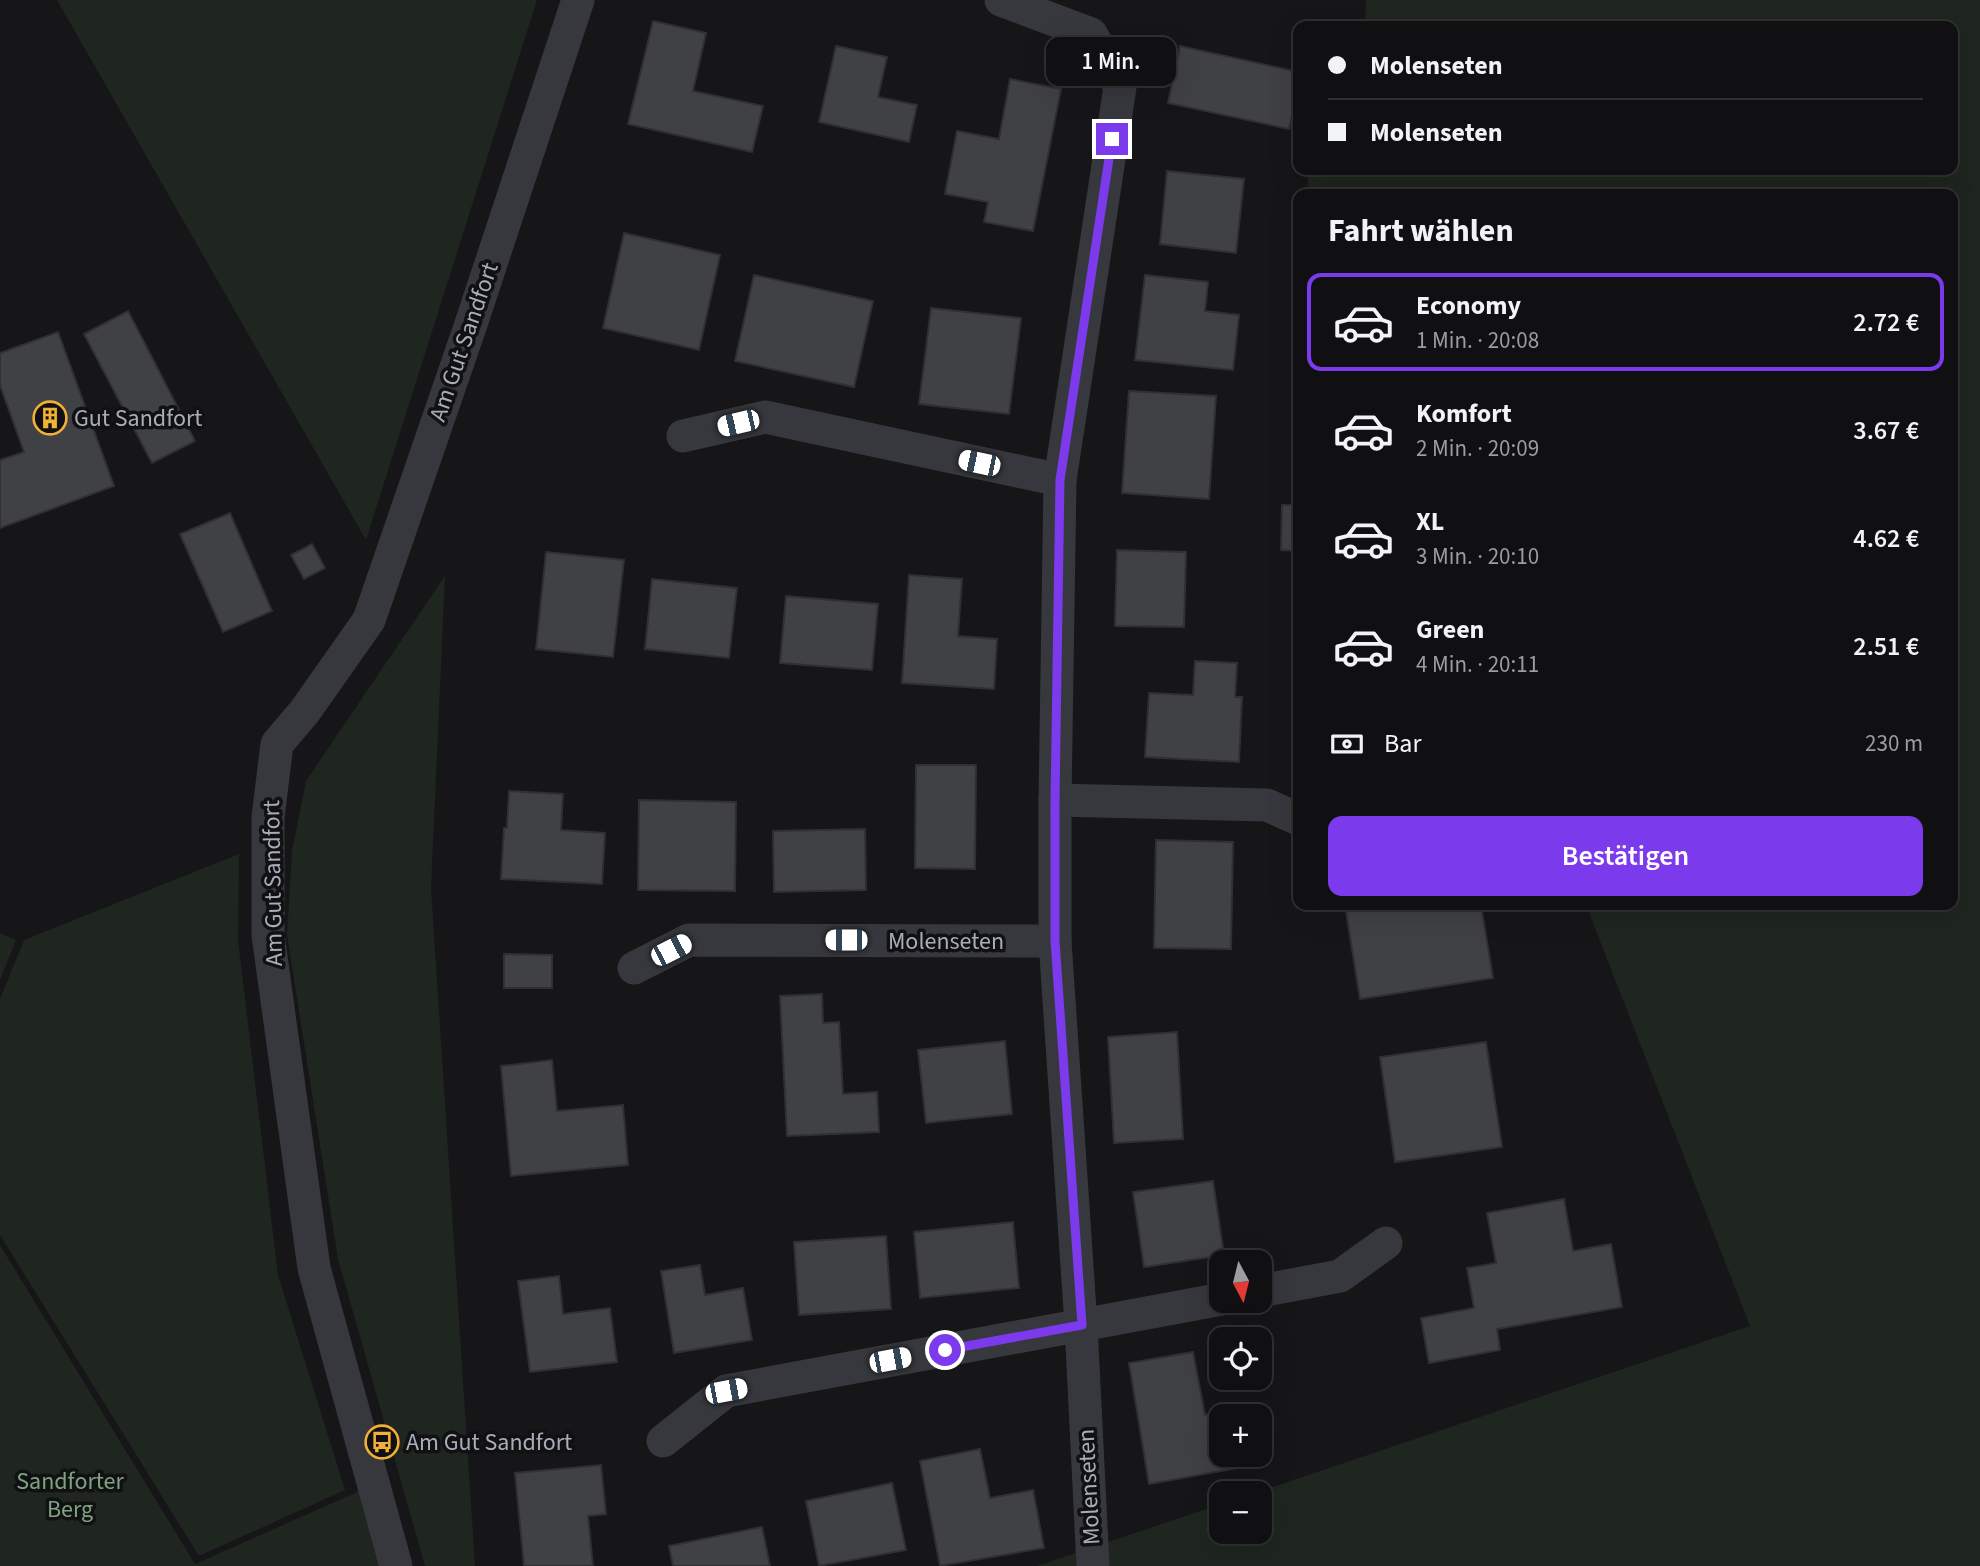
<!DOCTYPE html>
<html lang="de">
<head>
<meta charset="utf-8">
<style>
	body { margin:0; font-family:"Source Sans 3",sans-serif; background:#1e1e20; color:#f1f3f6; height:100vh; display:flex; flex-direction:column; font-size:26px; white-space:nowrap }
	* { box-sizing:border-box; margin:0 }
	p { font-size:23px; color:#9c9d9f }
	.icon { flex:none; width:38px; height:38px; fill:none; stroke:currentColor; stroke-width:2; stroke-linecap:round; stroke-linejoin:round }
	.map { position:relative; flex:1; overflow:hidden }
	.panel { position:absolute; left:1293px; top:189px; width:665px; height:721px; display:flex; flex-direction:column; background:#101012; border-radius:14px; box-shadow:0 7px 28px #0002,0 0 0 2px #303032 }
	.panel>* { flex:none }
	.hud { position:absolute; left:1293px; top:21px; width:665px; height:154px; border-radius:14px; box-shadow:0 7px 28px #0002,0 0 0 2px #303032; display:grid; align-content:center; height:154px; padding:0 35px; background:#101012 }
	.needle { width:46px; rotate:173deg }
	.buttons { position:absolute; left:1209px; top:1250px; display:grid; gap:14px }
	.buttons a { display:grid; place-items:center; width:63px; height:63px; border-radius:14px; background:#101012; box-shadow:0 7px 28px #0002,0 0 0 2px #303032; font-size:35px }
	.end { position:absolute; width:32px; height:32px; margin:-16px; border:9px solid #7c3aed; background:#fff; box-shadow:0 0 0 4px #fff }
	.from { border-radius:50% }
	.bubble { position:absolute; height:49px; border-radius:14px; background:#101012; box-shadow:0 7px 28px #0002,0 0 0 2px #303032; font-size:23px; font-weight:600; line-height:49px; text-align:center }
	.car { position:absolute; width:21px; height:42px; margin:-21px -10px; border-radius:9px; box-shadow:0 0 5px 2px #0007; background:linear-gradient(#fff 24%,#345 0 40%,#fff 0 76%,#345 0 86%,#fff 0) }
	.hud b { display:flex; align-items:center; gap:24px; height:66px; font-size:26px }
	.hud b+b { border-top:2px solid #303032 }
	.hud i { width:18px; height:18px; background:#f1f3f6 }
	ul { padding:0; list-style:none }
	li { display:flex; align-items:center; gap:21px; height:98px; margin:0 14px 10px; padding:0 21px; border:4px solid transparent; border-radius:14px }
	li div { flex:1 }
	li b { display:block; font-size:26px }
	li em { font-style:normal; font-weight:600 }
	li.active { border-color:#7c3aed }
	li>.icon { width:63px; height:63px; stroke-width:1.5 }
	h2 { padding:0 35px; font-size:32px; line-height:84px }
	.pay { display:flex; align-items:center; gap:18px; height:77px; padding:0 35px; font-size:26px }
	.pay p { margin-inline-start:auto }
	.primary-button { display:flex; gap:14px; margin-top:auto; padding:14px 35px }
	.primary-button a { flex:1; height:80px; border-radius:14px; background:#7c3aed; color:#fff; font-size:28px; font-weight:600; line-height:80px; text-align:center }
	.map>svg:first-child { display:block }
	.green { fill:#1e261f }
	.building { fill:#404145; stroke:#303034; stroke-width:2 }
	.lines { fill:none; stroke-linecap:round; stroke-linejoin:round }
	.street { stroke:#37383d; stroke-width:33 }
	.route { stroke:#7c3aed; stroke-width:9 }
	.labels { text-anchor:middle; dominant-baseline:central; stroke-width:7; stroke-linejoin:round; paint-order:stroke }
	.street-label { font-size:24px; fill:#a8adb8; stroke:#111113 }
	.poi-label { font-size:24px; fill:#a8adb8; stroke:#111113; text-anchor:start }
	.park-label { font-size:24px; fill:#7fa381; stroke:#111113 }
</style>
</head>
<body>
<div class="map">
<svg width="1980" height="1566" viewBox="0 0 1980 1566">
	<rect width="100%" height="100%" fill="#161618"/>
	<!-- green -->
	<g class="green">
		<polygon points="57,0 537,0 366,540"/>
		<polygon points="1366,0 1980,0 1980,1566 1037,1566 1221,1504 1222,1531 1260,1531 1260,1493 1255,1493 1750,1326 1586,905 1953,905 1953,194 1309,194 1307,171 1953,170 1953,26 1365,26"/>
		<polygon points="445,576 431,888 475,1566 425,1566 338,1259 287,935 292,851 306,781"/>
		<polygon points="239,854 238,940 278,1275 345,1490 199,1556 0,1235 0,999 24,940"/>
		<polygon points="0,933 16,940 0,980"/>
		<polygon points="0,1245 195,1564 373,1485 396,1566 0,1566"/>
	</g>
	<!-- building -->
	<g class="building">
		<polygon points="653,21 706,33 693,91 763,106 752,152 628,124"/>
		<polygon points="836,46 887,57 878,97 917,105 909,142 819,122"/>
		<polygon points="1180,46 1298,72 1298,89 1289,129 1168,103"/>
		<polygon points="1010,79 1061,89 1033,231 984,222 988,202 945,194 957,131 999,139"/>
		<polygon points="1167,171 1244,179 1236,253 1160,244"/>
		<polygon points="624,233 720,255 699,350 603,328"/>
		<polygon points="754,275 873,301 854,387 735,361"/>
		<polygon points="1145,275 1208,282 1205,311 1239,315 1233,370 1135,360"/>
		<polygon points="931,308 1021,318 1009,414 919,404"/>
		<polygon points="128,311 195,441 152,463 84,334"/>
		<polygon points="58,332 114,486 0,528 0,460 24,452 0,385 0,353"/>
		<polygon points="1129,391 1216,396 1209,499 1122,493"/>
		<polygon points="1282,505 1298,505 1298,551 1281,550"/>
		<polygon points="230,513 272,611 223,632 180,534"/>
		<polygon points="312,544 325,568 304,579 291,555"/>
		<polygon points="1117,550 1186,552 1184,627 1115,626"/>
		<polygon points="546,552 624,560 613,657 536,649"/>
		<polygon points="909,575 962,579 958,636 997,639 994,689 902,683"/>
		<polygon points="652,579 737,588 729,658 645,649"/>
		<polygon points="786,596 878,604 872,670 780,663"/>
		<polygon points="1195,661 1237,663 1235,697 1242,697 1239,762 1145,757 1149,693 1193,695"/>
		<polygon points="916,765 976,765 975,869 915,868"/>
		<polygon points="509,791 563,794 561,830 605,833 602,884 501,879 504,828 507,828"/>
		<polygon points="639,800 736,802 735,891 638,890"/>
		<polygon points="865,829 866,890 774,892 773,831"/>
		<polygon points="1156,840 1233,842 1231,949 1154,948"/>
		<polygon points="1345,905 1481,905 1493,978 1360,999"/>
		<polygon points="504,954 552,955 552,988 504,988"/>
		<polygon points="822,994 823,1023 839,1022 843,1094 877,1092 879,1132 787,1136 780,996"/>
		<polygon points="1177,1032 1183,1139 1114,1143 1108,1037"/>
		<polygon points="1005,1041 1012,1114 926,1123 918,1050"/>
		<polygon points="1486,1042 1502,1147 1395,1162 1380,1057"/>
		<polygon points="552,1060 557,1111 623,1105 628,1165 511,1176 501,1066"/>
		<polygon points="1213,1181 1224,1255 1144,1267 1133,1192"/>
		<polygon points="1564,1199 1573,1251 1611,1244 1622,1307 1497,1329 1500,1350 1429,1363 1421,1318 1474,1308 1467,1268 1496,1263 1487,1213"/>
		<polygon points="1013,1222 1019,1288 920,1298 914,1232"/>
		<polygon points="886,1236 891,1309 799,1315 794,1242"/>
		<polygon points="700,1265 705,1295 743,1288 752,1340 674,1353 661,1271"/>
		<polygon points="559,1276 563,1314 610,1308 617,1362 530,1372 518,1281"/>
		<polygon points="1193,1352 1205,1415 1244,1408 1245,1416 1222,1416 1222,1454 1252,1454 1254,1465 1149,1484 1129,1363"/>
		<polygon points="980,1449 990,1498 1033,1490 1044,1548 940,1566 920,1461"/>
		<polygon points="601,1465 606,1514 588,1516 593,1566 524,1566 515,1473"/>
		<polygon points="892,1483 906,1550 819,1566 806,1501"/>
		<polygon points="762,1527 770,1566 673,1566 669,1546"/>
	</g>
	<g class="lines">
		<!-- street -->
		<g class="street">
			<polyline points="1001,0 1091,34 1120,87 1060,480 1055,800 1055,941 1081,1325 1093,1566"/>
			<polyline points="683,436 765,417 1060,480"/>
			<polyline points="1055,800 1267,805 1298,819"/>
			<polyline points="634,968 689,940 1055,941"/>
			<polyline points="1260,1291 1340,1276 1386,1243"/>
			<polyline points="663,1441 726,1391 1222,1299"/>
			<polyline points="396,1566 314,1268 268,935 268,817 277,744 305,711 369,620 470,327 578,0"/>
		</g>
	</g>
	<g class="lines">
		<!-- route -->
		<polyline class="route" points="945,1350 1082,1325 1055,941 1055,800 1060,480 1112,139"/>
	</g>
	<!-- icons -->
	<defs>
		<symbol id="building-ring" viewBox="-11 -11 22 22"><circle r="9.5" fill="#111113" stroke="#f2b134" stroke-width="1.5"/><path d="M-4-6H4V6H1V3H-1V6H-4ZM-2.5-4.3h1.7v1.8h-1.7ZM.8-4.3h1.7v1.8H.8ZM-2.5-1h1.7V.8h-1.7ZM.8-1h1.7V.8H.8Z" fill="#f2b134"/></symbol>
		<symbol id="bus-ring" viewBox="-11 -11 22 22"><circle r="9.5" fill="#111113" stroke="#f2b134" stroke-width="1.5"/><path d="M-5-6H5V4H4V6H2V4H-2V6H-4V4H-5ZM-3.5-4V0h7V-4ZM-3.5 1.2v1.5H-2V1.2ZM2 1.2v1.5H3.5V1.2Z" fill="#f2b134"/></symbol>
	</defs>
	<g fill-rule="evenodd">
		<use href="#building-ring" x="31" y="399" width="38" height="38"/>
		<use href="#bus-ring" x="363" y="1423" width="38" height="38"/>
	</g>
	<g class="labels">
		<!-- street labels -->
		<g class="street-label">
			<text transform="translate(464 342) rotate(-71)">Am Gut Sandfort</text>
			<text transform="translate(273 883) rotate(-91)">Am Gut Sandfort</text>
			<text x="946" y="941">Molenseten</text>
			<text transform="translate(1089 1487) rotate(-93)">Molenseten</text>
		</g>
		<!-- poi labels -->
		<g class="poi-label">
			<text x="74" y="418">Gut Sandfort</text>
			<text x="406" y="1442">Am Gut Sandfort</text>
		</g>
		<!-- park labels -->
		<g class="park-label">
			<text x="70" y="1481">Sandforter<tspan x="70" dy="28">Berg</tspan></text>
		</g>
	</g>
</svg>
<div class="buttons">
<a><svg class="needle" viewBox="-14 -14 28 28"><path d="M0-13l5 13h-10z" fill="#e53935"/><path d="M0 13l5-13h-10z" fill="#9c9d9f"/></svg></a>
<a><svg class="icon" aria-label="locate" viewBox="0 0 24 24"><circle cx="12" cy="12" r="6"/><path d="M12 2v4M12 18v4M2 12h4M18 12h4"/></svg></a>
<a>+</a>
<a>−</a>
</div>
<i class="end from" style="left:945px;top:1350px"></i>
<i class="end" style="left:1112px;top:139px"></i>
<div class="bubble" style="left:1046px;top:37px;width:130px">1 Min.</div>
<i class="car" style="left:738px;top:423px;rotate:257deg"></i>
<i class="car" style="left:979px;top:463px;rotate:282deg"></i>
<i class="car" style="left:846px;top:940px;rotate:270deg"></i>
<i class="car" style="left:671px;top:950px;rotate:63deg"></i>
<i class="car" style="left:890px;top:1360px;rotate:79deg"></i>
<i class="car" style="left:726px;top:1391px;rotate:79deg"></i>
<div class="hud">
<b><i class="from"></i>Molenseten</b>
<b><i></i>Molenseten</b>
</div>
<section class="panel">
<h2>Fahrt wählen</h2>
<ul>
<li class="active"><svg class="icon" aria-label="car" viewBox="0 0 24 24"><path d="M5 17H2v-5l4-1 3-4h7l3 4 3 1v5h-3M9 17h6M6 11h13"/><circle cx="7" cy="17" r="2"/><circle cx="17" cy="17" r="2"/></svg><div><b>Economy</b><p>1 Min. · 20:08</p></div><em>2.72 €</em></li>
<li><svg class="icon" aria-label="car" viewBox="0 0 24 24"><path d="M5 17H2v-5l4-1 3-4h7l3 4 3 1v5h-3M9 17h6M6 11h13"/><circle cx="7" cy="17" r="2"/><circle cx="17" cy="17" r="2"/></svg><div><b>Komfort</b><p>2 Min. · 20:09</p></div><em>3.67 €</em></li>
<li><svg class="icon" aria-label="car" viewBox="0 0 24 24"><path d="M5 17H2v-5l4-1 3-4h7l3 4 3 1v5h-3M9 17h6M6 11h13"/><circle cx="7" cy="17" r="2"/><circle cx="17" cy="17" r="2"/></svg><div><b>XL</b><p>3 Min. · 20:10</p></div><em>4.62 €</em></li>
<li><svg class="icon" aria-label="car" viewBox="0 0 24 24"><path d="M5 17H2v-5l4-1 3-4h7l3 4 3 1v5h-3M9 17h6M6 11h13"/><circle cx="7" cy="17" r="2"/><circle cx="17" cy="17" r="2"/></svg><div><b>Green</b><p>4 Min. · 20:11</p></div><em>2.51 €</em></li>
</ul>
<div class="pay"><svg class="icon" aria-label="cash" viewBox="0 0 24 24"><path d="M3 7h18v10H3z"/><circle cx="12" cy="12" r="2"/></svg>Bar<p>230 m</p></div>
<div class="primary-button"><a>Bestätigen</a></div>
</section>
</div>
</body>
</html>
